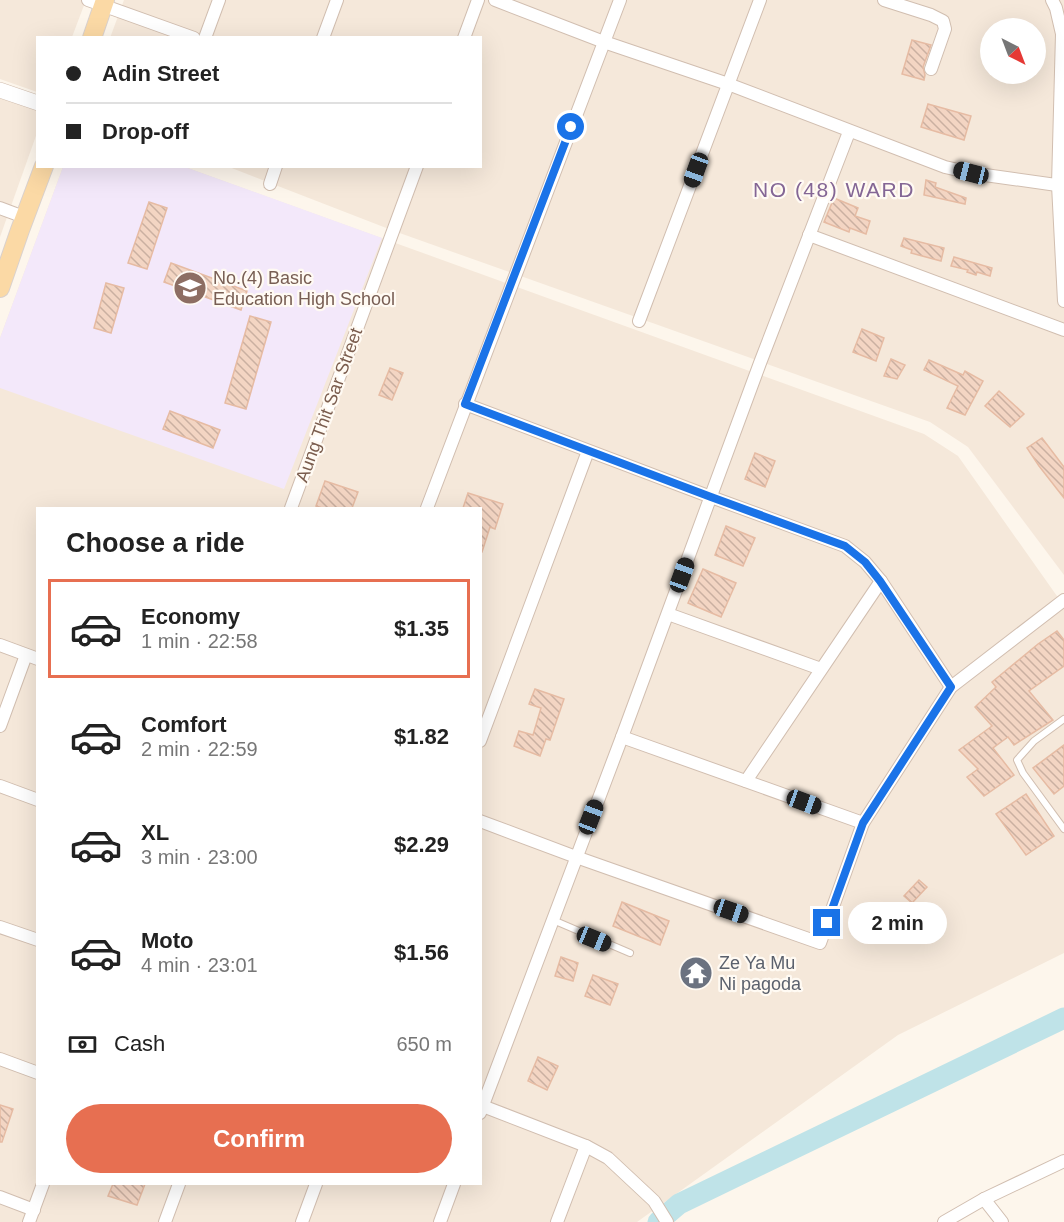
<!DOCTYPE html>
<html lang="en">
<head>
<meta charset="utf-8">
<style>
	body { margin:0; font-family:Arial,sans-serif; background:#f2f2f2; color:#222; height:100vh; display:flex; flex-direction:column; font-size:22px; white-space:nowrap }
	* { box-sizing:border-box; margin:0 }
	p { font-size:20px; color:#767676 }
	.icon { flex:none; width:33px; height:33px; fill:none; stroke:currentColor; stroke-width:2; stroke-linecap:round; stroke-linejoin:round }
	.map { position:relative; flex:1; overflow:hidden }
	.panel { position:absolute; left:36px; top:507px; width:446px; height:678px; display:flex; flex-direction:column; background:#fff; border-radius:0px; box-shadow:0 6px 24px #0002 }
	.panel>* { flex:none }
	.banner { position:absolute; left:36px; top:36px; width:446px; height:132px; border-radius:0px; box-shadow:0 6px 24px #0002; display:grid; align-content:center; height:132px; padding:0 30px; background:#fff }
	.needle { width:39px; rotate:138deg }
	.tools { position:absolute; left:980px; top:18px; display:grid; gap:12px }
	.tools a { display:grid; place-items:center; width:66px; height:66px; border-radius:50%; background:#fff; box-shadow:0 6px 24px #0002; font-size:30px }
	.end { position:absolute; width:27px; height:27px; margin:-14px; border:8px solid #1a73e8; background:#fff; box-shadow:0 0 0 3px #fff }
	.from { border-radius:50% }
	.bubble { position:absolute; height:42px; border-radius:21px; background:#fff; box-shadow:0 6px 24px #0002; font-size:20px; font-weight:600; line-height:42px; text-align:center }
	.car { position:absolute; width:18px; height:36px; margin:-18px -9px; border-radius:8px; box-shadow:0 0 4px 2px #0007; background:linear-gradient(#222 24%,#8ab4d8 0 40%,#222 0 76%,#8ab4d8 0 86%,#222 0) }
	.banner b { display:flex; align-items:center; gap:21px; height:57px; font-size:22px }
	.banner b+b { border-top:2px solid #e0e0e0 }
	.banner i { width:15px; height:15px; background:#222 }
	ul { padding:0; list-style:none }
	li { display:flex; align-items:center; gap:18px; height:99px; margin:0 12px 9px; padding:0 18px; border:3px solid transparent; border-radius:0px }
	li div { flex:1 }
	li b { display:block; font-size:22px }
	li em { font-style:normal; font-weight:600 }
	li.current { border-color:#e76f51 }
	li>.icon { width:54px; height:54px; stroke-width:1.5 }
	h2 { padding:0 30px; font-size:27px; line-height:72px }
	.pay { display:flex; align-items:center; gap:15px; height:66px; padding:0 30px; font-size:22px }
	.pay p { margin-inline-start:auto }
	.action { display:flex; gap:12px; margin-top:auto; padding:12px 30px }
	.action a { flex:1; height:69px; border-radius:36px; background:#e76f51; color:#fff; font-size:24px; font-weight:600; line-height:69px; text-align:center }
	.map>svg:first-child { display:block }
	.residential { fill:#f5e8da; fill-rule:evenodd }
	.education { fill:#f3e8fa }
	.lines { fill:none; stroke-linecap:round; stroke-linejoin:round }
	.river { stroke:#bfe3e8; stroke-width:21 }
	.building { fill:url(#building-back-hatch); stroke:#e6bba3; stroke-width:1.5 }
	.service-casing { stroke:#d1beb0; stroke-width:8 }
	.minor-casing { stroke:#d1beb0; stroke-width:14 }
	.tertiary-casing { stroke:#d1beb0; stroke-width:16 }
	.primary-casing { stroke:#dad1cd; stroke-width:20 }
	.service { stroke:#fff; stroke-width:6 }
	.minor { stroke:#fff; stroke-width:12 }
	.tertiary { stroke:#fff; stroke-width:15 }
	.primary { stroke:#fbd9a5; stroke-width:18 }
	.route { stroke:#1a73e8; stroke-width:8 }
	.labels { text-anchor:middle; dominant-baseline:central; stroke-width:4.5; stroke-linejoin:round; paint-order:stroke }
	.education-label { font-size:18px; fill:#785e54; stroke:#fffaf3; text-anchor:start }
	.street-label { font-size:18px; fill:#7a5c4d; stroke:#fffaf3 }
	.worship-label { font-size:18px; fill:#5b616d; stroke:#fffaf3; text-anchor:start }
	.quarter-label { font-size:21px; letter-spacing:1.5px; fill:#846695; stroke:#fffaf3 }
</style>
</head>
<body>
<div class="map">
<svg width="1064" height="1222" viewBox="0 0 1064 1222">
	<defs>
		<pattern id="building-back-hatch" width="6" height="6" patternUnits="userSpaceOnUse" patternTransform="scale(1.5)"><rect width="6" height="6" fill="#f3d5c3"/><path d="M-1 5l2 2M0 0l6 6M5-1l2 2" fill="none" stroke="#cab0a1"/></pattern>
	</defs>
	<rect width="100%" height="100%" fill="#fdf6ec"/>
	<!-- residential -->
	<g class="residential">
		<polygon points="0,0 86,0 72,37 38,38 37,92 0,79"/>
		<path d="M124,0h940v575l-96,-128 -38,-25 -536,-191 -165,-64 251,-1v-128h-370zM990,28h45v46h-45z"/>
		<polygon points="0,96 38,110 37,133 0,237"/>
		<path d="M63,167h122l739,267 34,22 106,150v347l-166,82 -261,187h-637v-884zM38,508h442v676h-442z"/>
	</g>
	<!-- education -->
	<polygon class="education" points="63,167 185,167 382,238 284,489 0,388 0,338"/>
	<g class="lines">
		<!-- river -->
		<polyline class="river" points="658,1222 679,1204 1064,1018"/>
	</g>
	<!-- building -->
	<g class="building">
		<polygon points="912,40 931,45 923,67 925,75 924,80 902,74"/>
		<polygon points="928,104 971,116 964,140 921,127"/>
		<polygon points="926,180 936,183 935,187 966,198 965,204 924,195"/>
		<polygon points="834,198 858,208 855,216 870,221 866,234 850,228 849,232 824,222"/>
		<polygon points="149,202 167,208 147,269 128,263"/>
		<polygon points="904,238 944,248 941,261 911,253 912,250 901,246"/>
		<polygon points="954,257 992,268 990,276 977,272 976,275 967,272 968,270 951,266"/>
		<polygon points="171,263 247,291 241,310 164,282"/>
		<polygon points="106,283 124,288 111,333 94,328"/>
		<polygon points="250,316 271,322 246,409 225,403"/>
		<polygon points="862,329 884,338 876,361 853,352"/>
		<polygon points="891,359 905,365 897,379 884,376"/>
		<polygon points="929,360 963,375 965,371 983,381 965,415 947,408 958,386 924,370"/>
		<polygon points="390,368 403,373 392,400 379,395"/>
		<polygon points="999,391 1024,414 1010,427 985,406"/>
		<polygon points="170,411 220,430 213,448 163,429"/>
		<polygon points="1042,438 1064,467 1064,498 1039,466 1027,448"/>
		<polygon points="755,453 775,461 765,487 745,479"/>
		<polygon points="325,481 358,492 352,508 322,508 316,506"/>
		<polygon points="468,493 503,504 495,529 490,527 482,552 480,552 480,508 463,508"/>
		<polygon points="726,526 755,538 743,566 715,555"/>
		<polygon points="703,569 736,583 721,617 688,603"/>
		<polygon points="1057,631 1064,640 1064,666 1029,691 1053,720 1014,745 1008,737 993,748 1014,775 984,796 967,777 978,769 959,750 992,726 975,707 996,687 992,682 1038,644"/>
		<polygon points="535,689 564,699 550,740 546,739 540,756 514,746 519,731 533,735 541,708 529,704"/>
		<polygon points="1064,745 1064,786 1054,794 1033,768"/>
		<polygon points="1026,794 1054,836 1026,855 996,814"/>
		<polygon points="919,880 927,887 912,903 904,896"/>
		<polygon points="622,902 669,921 660,945 613,926"/>
		<polygon points="561,957 578,963 573,981 555,976"/>
		<polygon points="593,975 618,984 610,1005 585,996"/>
		<polygon points="538,1057 558,1066 547,1090 528,1081"/>
		<polygon points="0,1105 13,1109 2,1142 0,1142"/>
		<polygon points="113,1184 145,1184 137,1205 108,1196"/>
	</g>
	<g class="lines">
		<defs>
			<g id="service">
				<polyline points="1064,719 1034,741 1017,760 1023,773 1064,829"/>
				<polyline points="553,920 630,953"/>
			</g>
			<g id="minor">
				<polyline points="88,0 194,38"/>
				<polyline points="495,0 604,42 728,84 945,167 971,173 1064,186"/>
				<polyline points="884,0 931,15 943,21 945,29 931,69"/>
				<polyline points="1052,0 1056,8 1062,34 1058,185 1064,301"/>
				<polyline points="205,38 219,0"/>
				<polyline points="323,38 337,0"/>
				<polyline points="464,38 478,0"/>
				<polyline points="270,184 276,166"/>
				<polyline points="0,208 24,217"/>
				<polyline points="809,235 1064,330"/>
				<polyline points="639,321 760,0"/>
				<polyline points="465,404 711,497 845,546 865,562 881,581 951,687"/>
				<polyline points="291,508 417,166"/>
				<polyline points="427,508 620,0"/>
				<polyline points="668,614 821,669"/>
				<polyline points="0,645 38,659"/>
				<polyline points="0,726 26,655"/>
				<polyline points="622,737 863,823"/>
				<polyline points="480,741 588,451"/>
				<polyline points="746,781 881,581"/>
				<polyline points="0,786 38,800"/>
				<polyline points="480,821 576,857 820,943 863,823 951,687 1064,600"/>
				<polyline points="0,927 38,940"/>
				<polyline points="0,1059 38,1073"/>
				<polyline points="480,1105 586,1146 608,1158 654,1201 667,1222"/>
				<polyline points="480,1113 622,737 760,363 849,132"/>
				<polyline points="0,1197 34,1210"/>
				<polyline points="984,1199 1002,1222"/>
				<polyline points="29,1222 43,1184"/>
				<polyline points="165,1222 179,1184"/>
				<polyline points="302,1222 316,1184"/>
				<polyline points="440,1222 454,1184"/>
				<polyline points="557,1222 586,1146"/>
				<polyline points="944,1222 984,1199 1064,1161"/>
			</g>
			<polyline id="tertiary" points="0,90 38,103"/>
			<g id="primary">
				<polyline points="92,38 105,0"/>
				<polyline points="0,288 20,230 44,166"/>
			</g>
		</defs>
		<!-- service casing -->
		<use href="#service" class="service-casing"/>
		<!-- minor casing -->
		<use href="#minor" class="minor-casing"/>
		<!-- tertiary casing -->
		<use href="#tertiary" class="tertiary-casing"/>
		<!-- primary casing -->
		<use href="#primary" class="primary-casing"/>
		<!-- service -->
		<use href="#service" class="service"/>
		<!-- minor -->
		<use href="#minor" class="minor"/>
		<!-- tertiary -->
		<use href="#tertiary" class="tertiary"/>
		<!-- primary -->
		<use href="#primary" class="primary"/>
	</g>
	<g class="lines">
		<!-- route -->
		<polyline class="route" points="571,127 465,404 711,497 845,546 865,562 880,581 951,687 863,823 827,923"/>
	</g>
	<!-- icons -->
	<defs>
		<symbol id="school-disc" viewBox="-11 -11 22 22"><circle r="9.5" fill="#8d6e63" stroke="#fffaf3"/><path d="M0-5L7-2L0 1L-7-2ZM-4 1L0 2.5L4 1V4Q0 6-4 4Z" fill="#fff"/></symbol>
		<symbol id="temple-disc" viewBox="-11 -11 22 22"><circle r="9.5" fill="#6b7280" stroke="#fffaf3"/><path d="M0-6L5-2H3V0L6.5 2.5H4V6H1.5V3h-3V6H-4V2.5H-6.5L-3 0V-2H-5Z" fill="#fff"/></symbol>
	</defs>
	<g fill-rule="evenodd">
		<use href="#school-disc" x="171" y="269" width="38" height="38"/>
		<use href="#temple-disc" x="677" y="954" width="38" height="38"/>
	</g>
	<g class="labels">
		<!-- education labels -->
		<g class="education-label">
			<text x="213" y="278">No.(4) Basic<tspan x="213" dy="21">Education High School</tspan></text>
		</g>
		<!-- street labels -->
		<g class="street-label">
			<text transform="translate(329 405) rotate(-70)">Aung Thit Sar Street</text>
		</g>
		<!-- worship labels -->
		<g class="worship-label">
			<text x="719" y="963">Ze Ya Mu<tspan x="719" dy="21">Ni pagoda</tspan></text>
		</g>
		<!-- quarter labels -->
		<g class="quarter-label">
			<text x="834" y="189">NO (48) WARD</text>
		</g>
	</g>
</svg>
<div class="tools">
<a><svg class="needle" viewBox="-14 -14 28 28"><path d="M0-13l5 13h-10z" fill="#e53935"/><path d="M0 13l5-13h-10z" fill="#767676"/></svg></a>
</div>
<i class="end from" style="left:571px;top:127px"></i>
<i class="end" style="left:827px;top:923px"></i>
<div class="bubble" style="left:848px;top:902px;width:99px">2 min</div>
<i class="car" style="left:696px;top:170px;rotate:200deg"></i>
<i class="car" style="left:971px;top:173px;rotate:284deg"></i>
<i class="car" style="left:682px;top:575px;rotate:20deg"></i>
<i class="car" style="left:804px;top:802px;rotate:110deg"></i>
<i class="car" style="left:591px;top:817px;rotate:21deg"></i>
<i class="car" style="left:731px;top:911px;rotate:109deg"></i>
<i class="car" style="left:594px;top:939px;rotate:112deg"></i>
<div class="banner">
<b><i class="from"></i>Adin Street</b>
<b><i></i>Drop-off</b>
</div>
<section class="panel">
<h2>Choose a ride</h2>
<ul>
<li class="current"><svg class="icon" aria-label="car" viewBox="0 0 24 24"><path d="M5 17H2v-5l4-1 3-4h7l3 4 3 1v5h-3M9 17h6M6 11h13"/><circle cx="7" cy="17" r="2"/><circle cx="17" cy="17" r="2"/></svg><div><b>Economy</b><p>1 min · 22:58</p></div><em>$1.35</em></li>
<li><svg class="icon" aria-label="car" viewBox="0 0 24 24"><path d="M5 17H2v-5l4-1 3-4h7l3 4 3 1v5h-3M9 17h6M6 11h13"/><circle cx="7" cy="17" r="2"/><circle cx="17" cy="17" r="2"/></svg><div><b>Comfort</b><p>2 min · 22:59</p></div><em>$1.82</em></li>
<li><svg class="icon" aria-label="car" viewBox="0 0 24 24"><path d="M5 17H2v-5l4-1 3-4h7l3 4 3 1v5h-3M9 17h6M6 11h13"/><circle cx="7" cy="17" r="2"/><circle cx="17" cy="17" r="2"/></svg><div><b>XL</b><p>3 min · 23:00</p></div><em>$2.29</em></li>
<li><svg class="icon" aria-label="car" viewBox="0 0 24 24"><path d="M5 17H2v-5l4-1 3-4h7l3 4 3 1v5h-3M9 17h6M6 11h13"/><circle cx="7" cy="17" r="2"/><circle cx="17" cy="17" r="2"/></svg><div><b>Moto</b><p>4 min · 23:01</p></div><em>$1.56</em></li>
</ul>
<div class="pay"><svg class="icon" aria-label="cash" viewBox="0 0 24 24"><path d="M3 7h18v10H3z"/><circle cx="12" cy="12" r="2"/></svg>Cash<p>650 m</p></div>
<div class="action"><a>Confirm</a></div>
</section>
</div>
</body>
</html>
